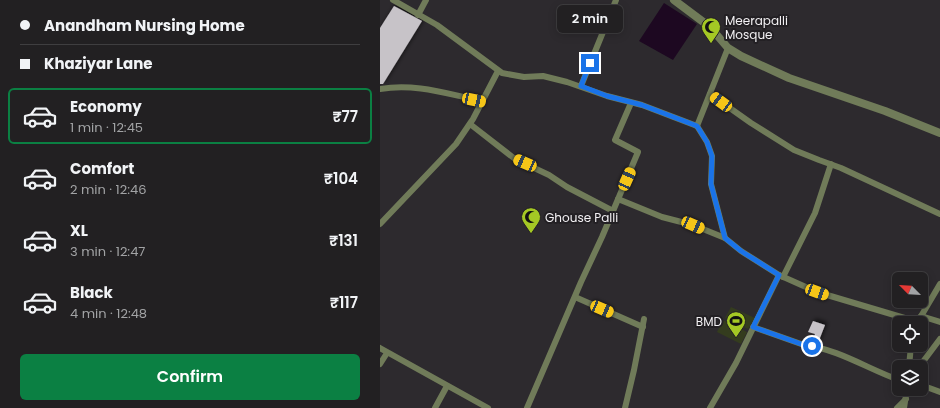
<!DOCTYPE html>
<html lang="en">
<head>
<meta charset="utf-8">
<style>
	body { margin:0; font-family:Poppins,sans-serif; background:#2a282a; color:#f1f3f6; height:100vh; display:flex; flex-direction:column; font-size:15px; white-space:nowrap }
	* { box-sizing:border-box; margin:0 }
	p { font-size:13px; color:#a2a3a5 }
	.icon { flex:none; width:22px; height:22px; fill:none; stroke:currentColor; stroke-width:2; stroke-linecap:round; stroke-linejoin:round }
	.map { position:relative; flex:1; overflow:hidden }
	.details { display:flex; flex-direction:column; background:#222022; width:380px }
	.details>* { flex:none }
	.guide { display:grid; align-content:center; height:88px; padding:0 20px; background:#222022 }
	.needle { width:26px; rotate:294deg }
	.tools { position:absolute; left:512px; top:272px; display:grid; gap:8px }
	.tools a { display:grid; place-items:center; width:36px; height:36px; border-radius:6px; background:#222022; box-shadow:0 2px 10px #0003,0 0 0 1px #3f3e40; font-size:20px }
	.end { position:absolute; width:18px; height:18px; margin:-9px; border:5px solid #1a73e8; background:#fff; box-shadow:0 0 0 2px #fff }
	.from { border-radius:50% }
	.bubble { position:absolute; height:28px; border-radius:6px; background:#222022; box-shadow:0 2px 10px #0003,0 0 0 1px #3f3e40; font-size:13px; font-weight:600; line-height:28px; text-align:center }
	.car { position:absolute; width:12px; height:24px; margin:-12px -6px; border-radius:5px; box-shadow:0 0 3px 1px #0007; background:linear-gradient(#f5c518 24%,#345 0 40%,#f5c518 0 76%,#345 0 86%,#f5c518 0) }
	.guide b { display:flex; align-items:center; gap:14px; height:38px; font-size:15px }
	.guide b+b { border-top:1px solid #3f3e40 }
	.guide i { width:10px; height:10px; background:#f1f3f6 }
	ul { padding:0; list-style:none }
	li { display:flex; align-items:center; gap:12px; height:56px; margin:0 8px 6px; padding:0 12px; border:2px solid transparent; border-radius:6px }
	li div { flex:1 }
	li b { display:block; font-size:15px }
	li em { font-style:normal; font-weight:600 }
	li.active { border-color:#0b8043 }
	li>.icon { width:36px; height:36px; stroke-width:1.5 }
	.primary-button { display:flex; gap:8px; margin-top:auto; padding:8px 20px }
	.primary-button a { flex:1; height:46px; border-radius:6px; background:#0b8043; color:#fff; font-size:16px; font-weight:600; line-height:46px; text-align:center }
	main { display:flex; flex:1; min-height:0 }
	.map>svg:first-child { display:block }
	.green { fill:#343c1e }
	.water { fill:#1d0821 }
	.building { fill:#c7c3c8; filter:url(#shadow) }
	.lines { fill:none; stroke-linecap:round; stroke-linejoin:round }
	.minor { stroke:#707b59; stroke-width:6 }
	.tertiary { stroke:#707b59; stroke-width:8 }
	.route { stroke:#1a73e8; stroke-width:5 }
	.labels { text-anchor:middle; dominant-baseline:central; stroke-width:4; stroke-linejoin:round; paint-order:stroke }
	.poi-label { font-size:12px; fill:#f2f0f3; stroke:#232024; text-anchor:start }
</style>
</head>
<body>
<main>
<section class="details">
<div class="guide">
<b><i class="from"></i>Anandham Nursing Home</b>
<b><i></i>Khaziyar Lane</b>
</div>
<ul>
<li class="active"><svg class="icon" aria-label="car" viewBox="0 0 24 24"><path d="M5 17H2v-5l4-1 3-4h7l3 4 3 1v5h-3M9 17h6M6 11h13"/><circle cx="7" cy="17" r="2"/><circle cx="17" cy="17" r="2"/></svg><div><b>Economy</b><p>1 min · 12:45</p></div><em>₹77</em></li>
<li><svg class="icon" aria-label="car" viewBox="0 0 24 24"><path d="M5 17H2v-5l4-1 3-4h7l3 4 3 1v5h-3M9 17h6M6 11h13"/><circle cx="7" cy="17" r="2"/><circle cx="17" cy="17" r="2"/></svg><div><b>Comfort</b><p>2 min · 12:46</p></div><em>₹104</em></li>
<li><svg class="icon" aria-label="car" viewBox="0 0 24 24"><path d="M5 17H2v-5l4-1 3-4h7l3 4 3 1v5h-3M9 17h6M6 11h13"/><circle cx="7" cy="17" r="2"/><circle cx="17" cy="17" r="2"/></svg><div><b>XL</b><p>3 min · 12:47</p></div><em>₹131</em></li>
<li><svg class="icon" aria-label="car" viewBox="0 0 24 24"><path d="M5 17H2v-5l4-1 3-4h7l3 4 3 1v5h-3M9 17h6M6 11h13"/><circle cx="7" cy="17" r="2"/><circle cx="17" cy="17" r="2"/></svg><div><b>Black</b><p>4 min · 12:48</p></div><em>₹117</em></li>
</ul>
<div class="primary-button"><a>Confirm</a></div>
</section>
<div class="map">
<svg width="560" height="408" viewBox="0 0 560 408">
	<defs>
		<filter id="shadow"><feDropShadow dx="2.5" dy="-2.5" stdDeviation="2" flood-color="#0009"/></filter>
	</defs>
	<rect width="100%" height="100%" fill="#2d2a2e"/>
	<!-- green -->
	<g class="green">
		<polygon points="351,307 375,318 368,329 345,318"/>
		<polygon points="343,320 367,332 361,344 337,332"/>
	</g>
	<!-- water -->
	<polygon class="water" points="284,3 317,24 293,60 259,41"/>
	<!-- building -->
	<g class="building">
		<polygon points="14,6 42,21 3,84 0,84 0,28"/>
		<polygon points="433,321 445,325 438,343 432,342 435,334 428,332"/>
	</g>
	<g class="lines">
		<!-- minor -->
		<g class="minor">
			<polyline points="13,0 57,25 122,73 144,77 163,76 187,82 227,96 262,105 317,126 327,142 332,156 331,184 345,238"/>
			<polyline points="38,15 46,0"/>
			<polyline points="201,86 236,0"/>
			<path d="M0,89c36,-6 67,5 102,12"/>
			<polyline points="330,94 371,123 414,150 439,160 461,168 560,214"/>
			<polyline points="90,124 135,159 169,175 187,187 233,211"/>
			<polyline points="317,126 348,48"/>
			<polyline points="238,199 282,217 313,225 345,238 361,251 399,275 437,292 538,322"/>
			<polyline points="0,224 76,144 93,119 118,71"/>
			<polyline points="403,277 435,213 451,164"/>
			<polyline points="195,297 263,327"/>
			<polyline points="541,316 560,322"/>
			<polyline points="537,323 560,284"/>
			<path d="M373,327l51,18c34,4 64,24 95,35"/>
			<polyline points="0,348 108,408"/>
			<polyline points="0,364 7,353"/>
			<polyline points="529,367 531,345"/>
			<polyline points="539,367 560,339"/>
			<polyline points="541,385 560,392"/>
			<polyline points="55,408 67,386"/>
			<polyline points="147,408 201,282 222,237 258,152 235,140 251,103"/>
			<polyline points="245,408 254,370 264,319"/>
			<polyline points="330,408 356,363 399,275"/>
			<polyline points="517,408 526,399"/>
			<polyline points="524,408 527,389"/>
		</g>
		<!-- tertiary -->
		<polyline class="tertiary" points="294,0 330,27 348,48 361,56 409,78 505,111 560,133"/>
	</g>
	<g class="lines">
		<!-- route -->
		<polyline class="route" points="210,63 201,86 227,96 262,105 317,126 327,142 332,156 331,184 345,238 361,251 399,275 373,327 424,345 432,346"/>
	</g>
	<!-- icons -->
	<defs>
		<symbol id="mosque-pin" viewBox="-11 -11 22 30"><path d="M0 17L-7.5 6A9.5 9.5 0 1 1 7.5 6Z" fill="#a4c824" stroke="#232024"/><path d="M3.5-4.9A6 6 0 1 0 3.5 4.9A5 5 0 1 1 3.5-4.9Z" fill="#111"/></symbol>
		<symbol id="stadium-pin" viewBox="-11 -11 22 30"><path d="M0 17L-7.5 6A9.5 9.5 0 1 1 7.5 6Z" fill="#a4c824" stroke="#232024"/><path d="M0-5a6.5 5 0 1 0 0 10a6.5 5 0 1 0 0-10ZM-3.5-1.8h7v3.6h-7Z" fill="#111"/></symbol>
	</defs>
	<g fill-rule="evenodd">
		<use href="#mosque-pin" x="320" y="16" width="22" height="30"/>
		<use href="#mosque-pin" x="140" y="206" width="22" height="30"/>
		<use href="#stadium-pin" x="345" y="310" width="22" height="30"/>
	</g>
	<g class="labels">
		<!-- poi labels -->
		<g class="poi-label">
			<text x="345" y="20">Meerapalli<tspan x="345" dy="14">Mosque</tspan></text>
			<text x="165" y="217">Ghouse Palli</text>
			<text x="342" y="321" text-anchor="end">BMD</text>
		</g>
	</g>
</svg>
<div class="tools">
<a><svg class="needle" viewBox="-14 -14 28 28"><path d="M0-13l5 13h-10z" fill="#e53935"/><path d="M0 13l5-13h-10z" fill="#a2a3a5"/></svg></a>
<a><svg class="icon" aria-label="locate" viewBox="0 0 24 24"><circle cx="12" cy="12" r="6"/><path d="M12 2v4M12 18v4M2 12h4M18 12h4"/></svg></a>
<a><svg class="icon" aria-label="layers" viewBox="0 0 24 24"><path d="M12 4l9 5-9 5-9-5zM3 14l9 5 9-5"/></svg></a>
</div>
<i class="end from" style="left:432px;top:346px"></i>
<i class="end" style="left:210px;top:63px"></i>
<div class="bubble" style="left:177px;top:5px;width:66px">2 min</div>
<i class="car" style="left:94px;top:100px;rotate:102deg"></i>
<i class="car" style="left:341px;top:102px;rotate:306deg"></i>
<i class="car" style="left:145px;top:163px;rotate:294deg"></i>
<i class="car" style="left:247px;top:179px;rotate:24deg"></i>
<i class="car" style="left:313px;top:225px;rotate:114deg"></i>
<i class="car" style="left:437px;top:292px;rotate:110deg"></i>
<i class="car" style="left:222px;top:309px;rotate:113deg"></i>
</div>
</main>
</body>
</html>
